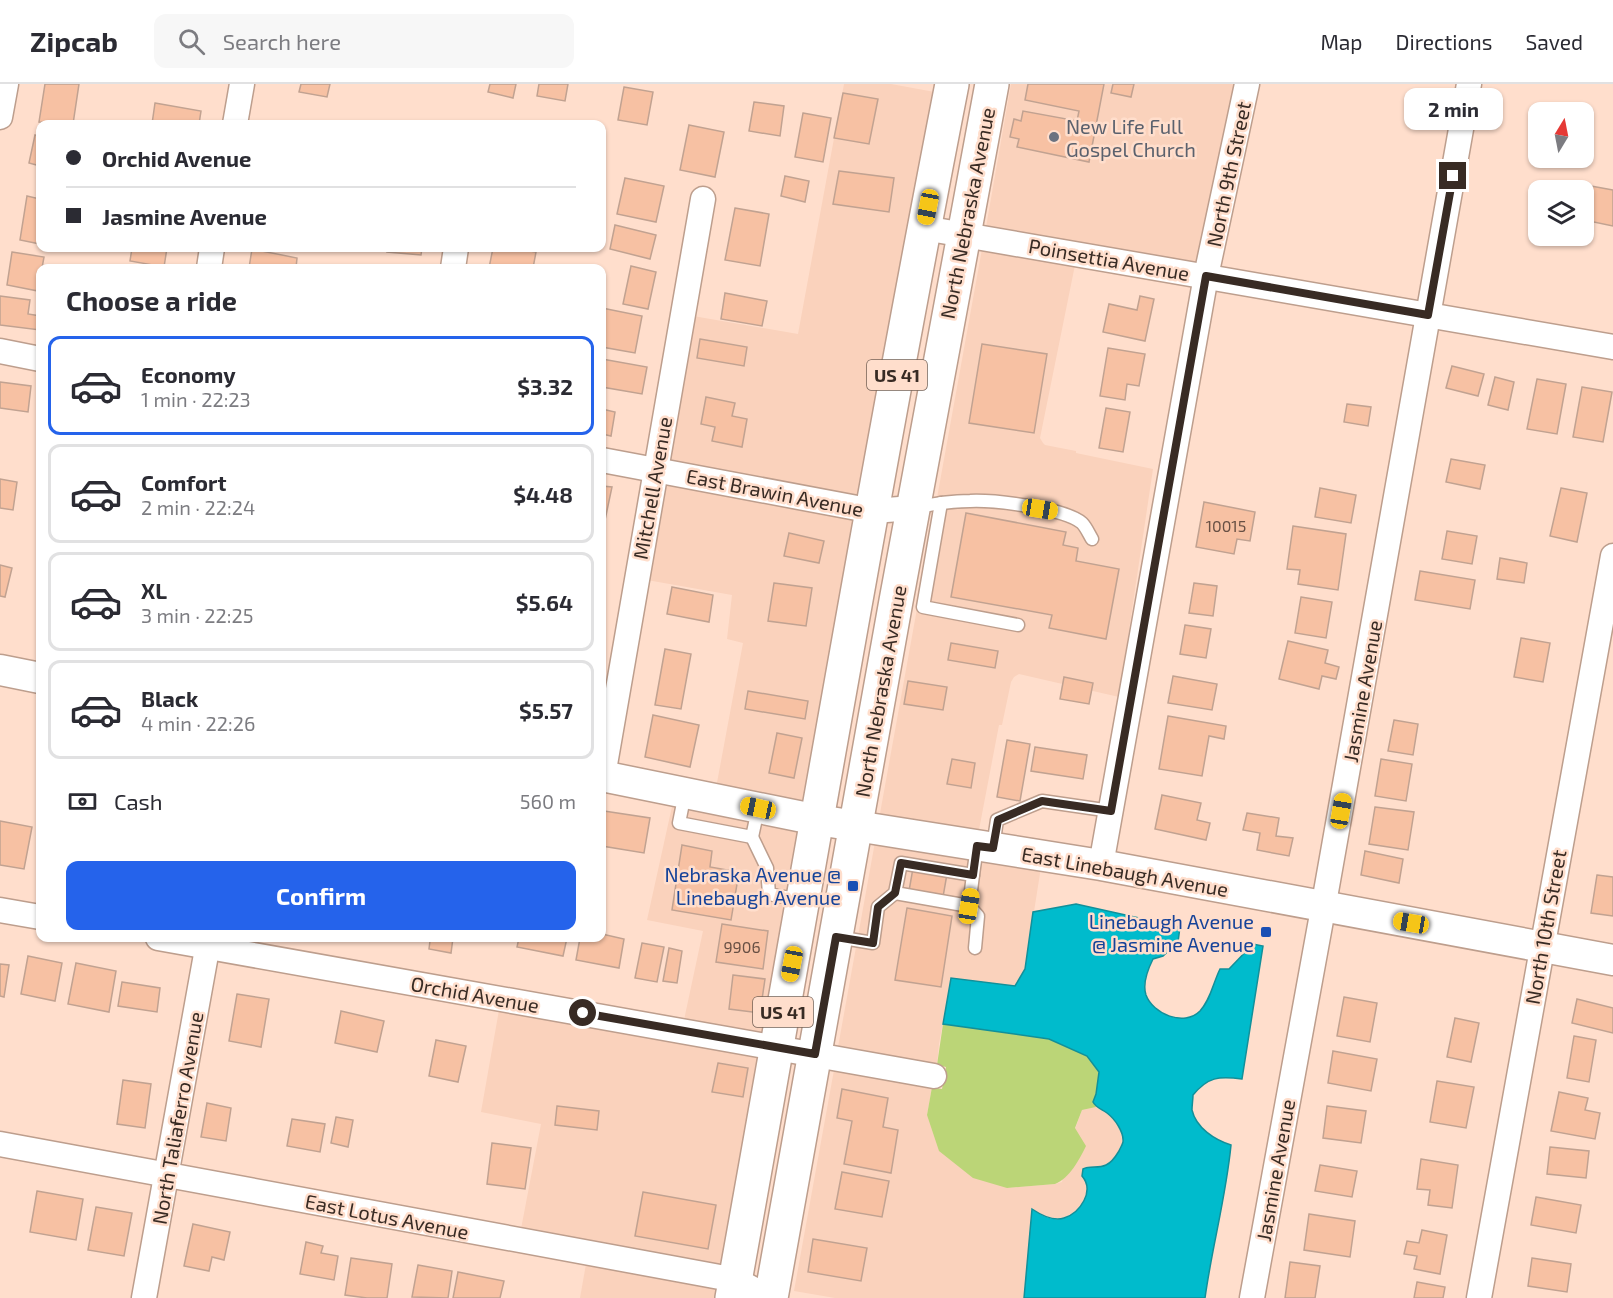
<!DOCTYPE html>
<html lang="en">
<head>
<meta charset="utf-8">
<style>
	body { margin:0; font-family:"Exo 2",sans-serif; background:#f7f7f7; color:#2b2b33; height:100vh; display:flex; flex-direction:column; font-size:22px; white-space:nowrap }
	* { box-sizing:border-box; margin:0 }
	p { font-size:20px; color:#7c7c81 }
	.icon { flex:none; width:33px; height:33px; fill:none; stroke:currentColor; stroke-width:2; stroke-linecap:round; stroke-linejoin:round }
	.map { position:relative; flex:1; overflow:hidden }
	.panel { position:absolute; left:36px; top:180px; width:570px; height:678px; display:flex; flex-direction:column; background:#fff; border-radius:12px; box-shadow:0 2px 4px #0004 }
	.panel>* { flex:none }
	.top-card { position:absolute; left:36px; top:36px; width:570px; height:132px; border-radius:12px; box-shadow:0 2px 4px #0004; display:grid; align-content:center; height:132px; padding:0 30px; background:#fff }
	.needle { width:39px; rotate:10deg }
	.controls { position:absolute; left:1528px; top:18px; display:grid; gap:12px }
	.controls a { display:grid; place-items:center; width:66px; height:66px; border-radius:12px; background:#fff; box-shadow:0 2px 4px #0004; font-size:30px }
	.end { position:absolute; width:27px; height:27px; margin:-14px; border:8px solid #382b24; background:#fff; box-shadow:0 0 0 3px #fff }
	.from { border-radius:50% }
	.bubble { position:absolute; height:42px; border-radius:12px; background:#fff; box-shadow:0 2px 4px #0004; font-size:20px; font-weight:700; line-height:42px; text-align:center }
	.car { position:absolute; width:18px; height:36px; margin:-18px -9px; border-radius:8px; box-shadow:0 0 4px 2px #0007; background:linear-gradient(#f5c518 24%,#345 0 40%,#f5c518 0 76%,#345 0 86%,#f5c518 0) }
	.top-card b { display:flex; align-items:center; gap:21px; height:57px; font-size:22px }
	.top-card b+b { border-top:2px solid #e1e1e2 }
	.top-card i { width:15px; height:15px; background:#2b2b33 }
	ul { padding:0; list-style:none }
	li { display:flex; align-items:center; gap:18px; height:99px; margin:0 12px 9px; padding:0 18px; border:3px solid #e1e1e2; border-radius:12px }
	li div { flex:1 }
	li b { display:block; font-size:22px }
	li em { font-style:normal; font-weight:700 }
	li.selected { border-color:#2563eb }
	li>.icon { width:54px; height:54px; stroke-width:1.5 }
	h2 { padding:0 30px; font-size:27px; line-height:72px }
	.pay { display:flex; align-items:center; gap:15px; height:66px; padding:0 30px; font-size:22px }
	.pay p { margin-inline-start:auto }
	.cta { display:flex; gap:12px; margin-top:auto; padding:12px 30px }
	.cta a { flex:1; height:69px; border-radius:12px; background:#2563eb; color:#fff; font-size:24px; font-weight:700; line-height:69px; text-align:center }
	header { display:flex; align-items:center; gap:36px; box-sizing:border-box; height:84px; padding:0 30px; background:#fff; border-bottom:2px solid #e1e1e2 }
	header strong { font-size:28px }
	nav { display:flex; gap:33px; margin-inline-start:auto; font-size:21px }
	.search { width:420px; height:54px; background:#f7f7f7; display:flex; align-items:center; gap:15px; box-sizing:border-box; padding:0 21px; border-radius:12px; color:#7c7c81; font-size:22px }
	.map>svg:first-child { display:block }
	.built { fill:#fad2bc }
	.green { fill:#bbd577 }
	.water { fill:#0bc; stroke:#11909a; stroke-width:1.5 }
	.building { fill:#f7c1a3; stroke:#c1a291; stroke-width:1.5 }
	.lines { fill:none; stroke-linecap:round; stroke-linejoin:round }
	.service-casing { stroke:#bd9e8d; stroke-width:15 }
	.minor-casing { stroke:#bd9e8d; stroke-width:27 }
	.tertiary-casing { stroke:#bd9e8d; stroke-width:33 }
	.primary-casing { stroke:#bd9e8d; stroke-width:36 }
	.service { stroke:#fff; stroke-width:12 }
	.minor { stroke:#fff; stroke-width:24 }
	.tertiary { stroke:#fff; stroke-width:30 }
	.primary { stroke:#fff; stroke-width:33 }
	.route { stroke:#382b24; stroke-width:8 }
	.worship-dot { fill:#6b7280; stroke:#ffdecc; stroke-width:2 }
	.transit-dot { fill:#1a4fb4; stroke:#ffdecc; stroke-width:2 }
	.labels { text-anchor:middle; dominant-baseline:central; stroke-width:5; stroke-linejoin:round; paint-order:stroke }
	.number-label { font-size:16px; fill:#685044 }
	.shield { fill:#ffdecc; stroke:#746156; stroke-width:1.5 }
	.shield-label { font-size:18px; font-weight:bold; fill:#382b24 }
	.worship-label { font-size:20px; fill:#5b616d; stroke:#ffdecc; text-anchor:start }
	.street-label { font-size:20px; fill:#382b24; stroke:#ffdecc }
	.transit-label { font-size:20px; fill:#164399; stroke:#ffdecc; text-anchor:end }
</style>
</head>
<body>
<header>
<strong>Zipcab</strong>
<div class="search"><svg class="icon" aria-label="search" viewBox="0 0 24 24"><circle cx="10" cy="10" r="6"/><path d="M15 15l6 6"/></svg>Search here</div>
<nav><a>Map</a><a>Directions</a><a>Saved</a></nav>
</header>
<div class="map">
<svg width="1613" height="1214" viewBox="0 0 1613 1214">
	<rect width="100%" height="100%" fill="#ffdecc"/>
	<!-- built -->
	<g class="built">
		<polygon points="844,0 891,0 940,9 865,414 667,376 693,232 798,250"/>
		<polygon points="1011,0 1237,0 1199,179 986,143"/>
		<polygon points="982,165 1075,181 1040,354 1043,359 1045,361 1076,367 1076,369 1153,385 1119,613 1019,590 1014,593 1011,598 1002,641 999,641 978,751 879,735"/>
		<polygon points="663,398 861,436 810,723 716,704 743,559 727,555 732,511 647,496"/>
		<polygon points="673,718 806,746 769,951 684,936 703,847 647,836"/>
		<polygon points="875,758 1041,783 1025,885 1015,902 951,895 939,960 937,981 838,963"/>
		<polygon points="499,926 765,973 728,1183 521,1145 541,1040 481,1028"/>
		<polygon points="834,986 932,1003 927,1031 1007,1104 1055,1100 1062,1098 1075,1045 1082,1026 1096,1023 1105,1028 1115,1036 1120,1046 1123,1059 1117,1071 1109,1080 1096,1084 1087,1082 1085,1095 1088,1105 1082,1119 1076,1127 1062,1135 1044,1133 1032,1126 1024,1214 835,1214 794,1207"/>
		<polygon points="586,1180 724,1206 722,1214 580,1214"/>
	</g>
	<!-- green -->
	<path class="green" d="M943,940l106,15 38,17 12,16 -3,22 -3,8 3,5 -14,3 -7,18 11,18c-7,14 -16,32 -31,38l-48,4 -34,-10 -34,-27 -12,-36 5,-28 10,2 4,-22 -9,-2z"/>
	<!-- water -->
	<path class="water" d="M1076,820l104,23 -2,15 -15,14 -10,3c-5,10 -11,24 -7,36 7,19 38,32 54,16 11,-12 13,-28 20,-42h9l24,-25 10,2 -21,133c-24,-3 -34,-2 -49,16 0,4 -1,10 -1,15 4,18 23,30 39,35 -5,52 -19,102 -26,153h-181l8,-89c9,6 21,13 32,9 16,-5 31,-27 18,-42l1,-7c7,-4 15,0 23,-4 5,-2 10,-9 13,-14 1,-3 3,-5 4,-9 1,-10 -8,-23 -16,-29 -5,-4 -11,-5 -14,-11l3,-8 3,-22 -12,-16 -38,-17 -106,-15 8,-46 64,8 10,-17 8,-57z"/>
	<!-- building -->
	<g class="building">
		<polygon points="45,0 79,0 73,40 39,38"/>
		<polygon points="301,0 330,0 327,13 299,8"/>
		<polygon points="490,0 516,0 513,14 488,8"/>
		<polygon points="539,0 568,0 565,17 537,12"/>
		<polygon points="1028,0 1104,0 1089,78 1017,63 1019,55 1010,53 1014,35 1021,37 1023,27 1077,37 1079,27 1025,16"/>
		<polygon points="1113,0 1134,0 1131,13 1111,9"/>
		<polygon points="624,3 653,8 647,41 618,36"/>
		<polygon points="843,9 878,15 869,60 834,54"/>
		<polygon points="754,18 784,22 780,52 749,47"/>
		<polygon points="155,19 201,27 199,40 152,40"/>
		<polygon points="803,29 831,34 823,78 795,73"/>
		<polygon points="689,41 724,48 715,93 680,86"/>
		<polygon points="35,51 40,52 40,82 29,79"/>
		<polygon points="839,87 894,94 889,128 833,120"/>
		<polygon points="785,92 809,97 805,118 781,112"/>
		<polygon points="625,94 664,102 656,138 617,130"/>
		<polygon points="1591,102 1613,106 1613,142 1584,136"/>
		<polygon points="27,112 40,115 40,160 20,156"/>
		<polygon points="735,124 769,130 760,182 725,176"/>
		<polygon points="615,141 656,151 650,175 610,165"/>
		<polygon points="132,164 167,164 164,183 130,177"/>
		<polygon points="388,164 422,164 421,171 387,168"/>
		<polygon points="493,164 512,164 536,168 533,184 489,184"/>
		<polygon points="252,165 297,174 296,184 249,184"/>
		<polygon points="12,168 44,173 42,184 40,184 38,207 7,201"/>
		<polygon points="631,182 656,188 648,225 623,220"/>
		<polygon points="725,209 767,217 762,242 721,235"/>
		<polygon points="0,212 30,216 28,230 40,232 40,246 0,241"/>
		<polygon points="1140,212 1154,215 1145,257 1103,248 1109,220 1137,226"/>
		<polygon points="602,224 642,232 635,269 602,263"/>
		<polygon points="700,255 747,263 744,282 697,274"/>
		<polygon points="982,260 1047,270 1034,349 969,339"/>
		<polygon points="1108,264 1145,270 1139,302 1127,300 1125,316 1100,312"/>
		<polygon points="602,275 647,283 642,310 602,303"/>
		<polygon points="1452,282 1484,290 1478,312 1446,304"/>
		<polygon points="1495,293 1514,298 1508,326 1488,321"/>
		<polygon points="1537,295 1566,300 1557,350 1527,345"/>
		<polygon points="0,298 31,302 28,328 0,324"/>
		<polygon points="1582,303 1612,308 1603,358 1573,353"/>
		<polygon points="706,313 735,319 732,332 747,335 742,363 712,357 715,343 701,340"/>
		<polygon points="1347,320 1371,323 1368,342 1344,338"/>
		<polygon points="1106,324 1130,328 1123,368 1099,364"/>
		<polygon points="602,325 615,328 611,352 602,350"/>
		<polygon points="1451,375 1485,381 1480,405 1446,398"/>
		<polygon points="0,395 17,398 13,426 0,424"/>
		<polygon points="602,402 612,403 605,436 602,435"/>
		<polygon points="1320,404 1356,411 1351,439 1315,433"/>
		<polygon points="1561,404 1587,409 1577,458 1550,452"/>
		<polygon points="1204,418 1255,428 1250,457 1237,455 1234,470 1196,463"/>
		<polygon points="966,429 1066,448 1063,461 1078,464 1076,477 1119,485 1106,555 1049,544 1052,531 951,513"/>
		<polygon points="1293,442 1346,450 1338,506 1298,500 1300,486 1287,485"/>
		<polygon points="1447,447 1477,452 1472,480 1442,475"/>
		<polygon points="789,449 824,457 819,479 784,472"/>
		<polygon points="1500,474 1527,479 1524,499 1497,495"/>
		<polygon points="0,481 12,484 5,513 0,512"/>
		<polygon points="1420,487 1475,496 1470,525 1415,516"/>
		<polygon points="774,499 812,504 806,542 768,537"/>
		<polygon points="1194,499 1217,502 1213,532 1189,529"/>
		<polygon points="672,503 713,511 709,538 667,530"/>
		<polygon points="1301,513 1332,518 1326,554 1295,549"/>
		<polygon points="1185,541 1211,545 1206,574 1180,570"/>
		<polygon points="1521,554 1550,559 1543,598 1514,593"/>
		<polygon points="1288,557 1328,566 1325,579 1339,583 1336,595 1322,592 1319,605 1279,595"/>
		<polygon points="951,559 998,567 995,584 948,576"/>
		<polygon points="665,565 691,570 681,625 655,621"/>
		<polygon points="1173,592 1217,600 1212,626 1168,619"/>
		<polygon points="1064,593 1093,599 1089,620 1060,615"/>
		<polygon points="908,597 947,603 943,626 904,620"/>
		<polygon points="748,607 808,617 805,635 745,625"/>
		<polygon points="653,631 699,641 690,683 645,673"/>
		<polygon points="1168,632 1226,642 1224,655 1209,652 1202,692 1159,685"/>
		<polygon points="1394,636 1418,640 1413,671 1388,667"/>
		<polygon points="777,649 802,654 794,694 769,689"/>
		<polygon points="1007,656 1030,660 1020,717 997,713"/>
		<polygon points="1035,663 1087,671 1083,695 1031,687"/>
		<polygon points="952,675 975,679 971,704 947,700"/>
		<polygon points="1381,675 1412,680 1406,717 1375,712"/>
		<polygon points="1162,711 1201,719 1197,736 1210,739 1206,756 1155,745"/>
		<polygon points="1375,723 1414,728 1408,766 1369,760"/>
		<polygon points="604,727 650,734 644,769 602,762 602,740"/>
		<polygon points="1247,729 1279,734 1276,752 1293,754 1289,772 1257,766 1260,749 1243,746"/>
		<polygon points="0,737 32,743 24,785 0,781"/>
		<polygon points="682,761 712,767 710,783 739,788 731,836 672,826"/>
		<polygon points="1365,767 1403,775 1399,799 1361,791"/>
		<polygon points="913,784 947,790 943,813 909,807"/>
		<polygon points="1597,791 1613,793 1613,832 1591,829"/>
		<polygon points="907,824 952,832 941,903 895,896"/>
		<polygon points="722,840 768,847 763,885 716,878"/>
		<polygon points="602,850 624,855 619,884 576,876 580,854 602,854"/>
		<polygon points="424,854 453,854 451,869 429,865 430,857 423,856"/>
		<polygon points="519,854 567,854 563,872 517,863"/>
		<polygon points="642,859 664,863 657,898 635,894"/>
		<polygon points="669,864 682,867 677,899 663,897"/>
		<polygon points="28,872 62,879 55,917 21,910"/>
		<polygon points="76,879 116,887 109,928 68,920"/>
		<polygon points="0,880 9,881 4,913 0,912"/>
		<polygon points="733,891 765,895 760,929 729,925"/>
		<polygon points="122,898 160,904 157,928 118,922"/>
		<polygon points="237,910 269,915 261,963 229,957"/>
		<polygon points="1344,913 1377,919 1370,958 1337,952"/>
		<polygon points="1577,915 1613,924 1613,949 1572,939"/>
		<polygon points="341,927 384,937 377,968 335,959"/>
		<polygon points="1455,934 1479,939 1471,978 1447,973"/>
		<polygon points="1574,952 1596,956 1589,998 1567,994"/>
		<polygon points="436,956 466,962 458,998 429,992"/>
		<polygon points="1333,967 1377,975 1371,1007 1328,999"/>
		<polygon points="718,979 748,984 743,1013 712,1008"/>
		<polygon points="123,996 151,1000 145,1044 117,1040"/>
		<polygon points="1437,997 1474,1003 1466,1044 1430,1038"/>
		<polygon points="842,1005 888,1014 883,1043 898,1046 891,1089 844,1080 852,1037 837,1034"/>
		<polygon points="1559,1008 1588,1014 1585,1026 1600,1029 1595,1055 1551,1047"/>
		<polygon points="207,1019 231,1024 226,1057 201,1053"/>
		<polygon points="557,1022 599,1027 597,1046 555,1041"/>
		<polygon points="1327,1022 1366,1027 1361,1059 1323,1054"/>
		<polygon points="336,1033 353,1036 348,1063 331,1059"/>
		<polygon points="292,1035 325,1040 320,1068 287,1062"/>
		<polygon points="492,1059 531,1064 525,1105 487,1100"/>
		<polygon points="1550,1063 1589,1067 1586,1094 1547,1090"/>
		<polygon points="1421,1075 1458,1081 1452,1124 1428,1121 1430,1106 1417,1105"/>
		<polygon points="1320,1081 1357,1087 1352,1113 1315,1107"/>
		<polygon points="842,1088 889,1097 882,1133 835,1125"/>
		<polygon points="37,1107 83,1115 76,1156 30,1148"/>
		<polygon points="643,1108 716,1121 708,1165 635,1152"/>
		<polygon points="1536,1113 1581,1121 1576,1149 1531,1141"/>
		<polygon points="96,1123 132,1129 124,1172 88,1166"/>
		<polygon points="1309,1130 1355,1137 1350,1173 1304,1166"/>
		<polygon points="193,1140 230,1148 224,1176 212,1173 209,1187 184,1182"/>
		<polygon points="1422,1146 1447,1151 1440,1190 1414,1185 1417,1172 1404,1170 1407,1157 1419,1159"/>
		<polygon points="813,1155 867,1164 861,1197 808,1188"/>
		<polygon points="306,1158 323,1162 321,1169 338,1172 334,1196 300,1190"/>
		<polygon points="351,1174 392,1180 387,1214 367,1214 345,1211"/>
		<polygon points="1532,1174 1571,1180 1567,1208 1528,1202"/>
		<polygon points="1290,1178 1320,1182 1315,1214 1285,1214"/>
		<polygon points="418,1181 452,1187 448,1214 412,1213"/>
		<polygon points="458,1188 504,1197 500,1214 453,1214"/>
		<polygon points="1417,1198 1445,1203 1443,1214 1414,1214"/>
	</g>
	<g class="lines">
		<defs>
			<g id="service">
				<polyline points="941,419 923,523 1018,541"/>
				<path d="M914,424c18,-4 37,-7 56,-7 23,-1 95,7 112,22 4,4 7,11 10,16"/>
				<polyline points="685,709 679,739 752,753 758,725"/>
				<polyline points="752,753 767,784 769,810 800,816"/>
				<polyline points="993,763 997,736 1042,717 1111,727"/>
				<polyline points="895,809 969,822 973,791"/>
				<polyline points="969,822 978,832 975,864"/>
				<polyline points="837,853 873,859 878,823 895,809 901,779 973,791 977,762"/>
			</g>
			<g id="minor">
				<polyline points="0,33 6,0"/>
				<polyline points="235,40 242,0"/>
				<polyline points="924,144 1613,263"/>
				<polyline points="209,184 212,164"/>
				<polyline points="453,184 456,164"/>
				<polyline points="0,267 40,275"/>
				<polyline points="602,376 873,427 913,424"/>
				<polyline points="603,692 703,115"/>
				<polyline points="1101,781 1206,192 1247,0"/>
				<polyline points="0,826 40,833"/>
				<polyline points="158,854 934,992"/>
				<polyline points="0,1060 736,1196 770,1214"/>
				<polyline points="144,1214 209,854"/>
				<polyline points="1252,1214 1321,836 1469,0"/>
				<polyline points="1479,1214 1613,472"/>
			</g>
			<g id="tertiary">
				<polyline points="0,586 40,594"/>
				<polyline points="602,692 818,736 1101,781 1613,876"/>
			</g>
			<g id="primary">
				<path d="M732,1214c73,-405 141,-810 220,-1214"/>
				<polyline points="771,1214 896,517 992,0"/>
			</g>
		</defs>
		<!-- service casing -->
		<use href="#service" class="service-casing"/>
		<!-- minor casing -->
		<use href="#minor" class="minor-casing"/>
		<!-- tertiary casing -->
		<use href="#tertiary" class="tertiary-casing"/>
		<!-- primary casing -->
		<use href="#primary" class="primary-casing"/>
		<!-- service -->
		<use href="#service" class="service"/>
		<!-- minor -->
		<use href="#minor" class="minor"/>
		<!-- tertiary -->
		<use href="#tertiary" class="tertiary"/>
		<!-- primary -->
		<use href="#primary" class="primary"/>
	</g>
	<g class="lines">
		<!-- route -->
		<polyline class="route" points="583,929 815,970 836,853 873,859 878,823 895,809 901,779 973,791 977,762 993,764 998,736 1042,717 1111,727 1206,192 1428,231 1453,92"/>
	</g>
	<!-- markers -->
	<circle class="worship-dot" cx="1054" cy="53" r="6"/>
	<g class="transit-dot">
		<rect x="847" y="796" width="12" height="12" rx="3"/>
		<rect x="1260" y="842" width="12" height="12" rx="3"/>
	</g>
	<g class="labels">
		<!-- number labels -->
		<g class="number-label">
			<text x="1226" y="441">10015</text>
			<text x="742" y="862">9906</text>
		</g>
		<!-- shield labels -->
		<g class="shield">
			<rect x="867" y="276" width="60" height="30" rx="4.5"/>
			<rect x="753" y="913" width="60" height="30" rx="4.5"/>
		</g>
		<g class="shield-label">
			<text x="897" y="291">US 41</text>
			<text x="783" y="928">US 41</text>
		</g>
		<!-- worship labels -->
		<g class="worship-label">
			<text x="1066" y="42">New Life Full<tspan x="1066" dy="23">Gospel Church</tspan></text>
		</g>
		<!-- street labels -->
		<g class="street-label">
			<text transform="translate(1228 90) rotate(-78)">North 9th Street</text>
			<text transform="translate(967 129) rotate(-79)">North Nebraska Avenue</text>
			<text transform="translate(1109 175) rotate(10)">Poinsettia Avenue</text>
			<text transform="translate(652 404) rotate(-80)">Mitchell Avenue</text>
			<text transform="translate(775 408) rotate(11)">East Brawin Avenue</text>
			<text transform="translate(880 607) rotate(-80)">North Nebraska Avenue</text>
			<text transform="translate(1362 607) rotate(-80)">Jasmine Avenue</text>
			<text transform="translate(1125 787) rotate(10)">East Linebaugh Avenue</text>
			<text transform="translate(1545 843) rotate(-80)">North 10th Street</text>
			<text transform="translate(475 910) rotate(10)">Orchid Avenue</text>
			<text transform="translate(177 1034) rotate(-80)">North Taliaferro Avenue</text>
			<text transform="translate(1275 1086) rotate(-80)">Jasmine Avenue</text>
			<text transform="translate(387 1132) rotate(11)">East Lotus Avenue</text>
		</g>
		<!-- transit labels -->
		<g class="transit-label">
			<text x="841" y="790">Nebraska Avenue @<tspan x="841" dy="23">Linebaugh Avenue</tspan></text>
			<text x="1254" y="837">Linebaugh Avenue<tspan x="1254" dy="23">@ Jasmine Avenue</tspan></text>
		</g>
	</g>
</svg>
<div class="controls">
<a><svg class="needle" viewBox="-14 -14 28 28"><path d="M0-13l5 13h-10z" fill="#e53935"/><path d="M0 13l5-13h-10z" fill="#7c7c81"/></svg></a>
<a><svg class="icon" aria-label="layers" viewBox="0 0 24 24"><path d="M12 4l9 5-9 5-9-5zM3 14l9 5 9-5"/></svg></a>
</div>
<i class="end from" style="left:583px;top:929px"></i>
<i class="end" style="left:1453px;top:92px"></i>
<div class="bubble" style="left:1404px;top:4px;width:99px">2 min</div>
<i class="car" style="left:928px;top:123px;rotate:191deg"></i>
<i class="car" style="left:1040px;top:425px;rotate:99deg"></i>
<i class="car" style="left:758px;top:724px;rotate:282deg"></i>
<i class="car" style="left:1341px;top:727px;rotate:10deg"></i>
<i class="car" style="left:969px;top:822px;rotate:9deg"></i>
<i class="car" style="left:1411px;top:839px;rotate:280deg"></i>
<i class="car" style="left:792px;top:880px;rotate:191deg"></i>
<div class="top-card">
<b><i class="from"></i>Orchid Avenue</b>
<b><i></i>Jasmine Avenue</b>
</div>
<section class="panel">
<h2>Choose a ride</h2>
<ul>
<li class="selected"><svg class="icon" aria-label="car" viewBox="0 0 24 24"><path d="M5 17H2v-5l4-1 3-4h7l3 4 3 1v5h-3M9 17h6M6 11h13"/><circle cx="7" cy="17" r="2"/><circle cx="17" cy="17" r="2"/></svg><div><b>Economy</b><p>1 min · 22:23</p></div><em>$3.32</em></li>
<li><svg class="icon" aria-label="car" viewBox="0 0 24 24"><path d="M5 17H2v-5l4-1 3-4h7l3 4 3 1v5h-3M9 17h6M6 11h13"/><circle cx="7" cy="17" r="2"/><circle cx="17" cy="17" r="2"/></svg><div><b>Comfort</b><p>2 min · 22:24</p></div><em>$4.48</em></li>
<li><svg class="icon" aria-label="car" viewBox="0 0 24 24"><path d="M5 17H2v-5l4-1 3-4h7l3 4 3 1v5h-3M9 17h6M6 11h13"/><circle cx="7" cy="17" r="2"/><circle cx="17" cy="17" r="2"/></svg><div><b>XL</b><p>3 min · 22:25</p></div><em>$5.64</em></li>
<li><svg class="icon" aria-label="car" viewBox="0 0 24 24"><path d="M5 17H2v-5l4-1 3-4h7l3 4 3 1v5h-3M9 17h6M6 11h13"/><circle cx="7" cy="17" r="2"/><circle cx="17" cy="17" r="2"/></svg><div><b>Black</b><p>4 min · 22:26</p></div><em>$5.57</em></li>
</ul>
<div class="pay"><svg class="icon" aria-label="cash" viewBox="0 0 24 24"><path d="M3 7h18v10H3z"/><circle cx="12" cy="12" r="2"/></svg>Cash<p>560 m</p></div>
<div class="cta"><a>Confirm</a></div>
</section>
</div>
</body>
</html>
